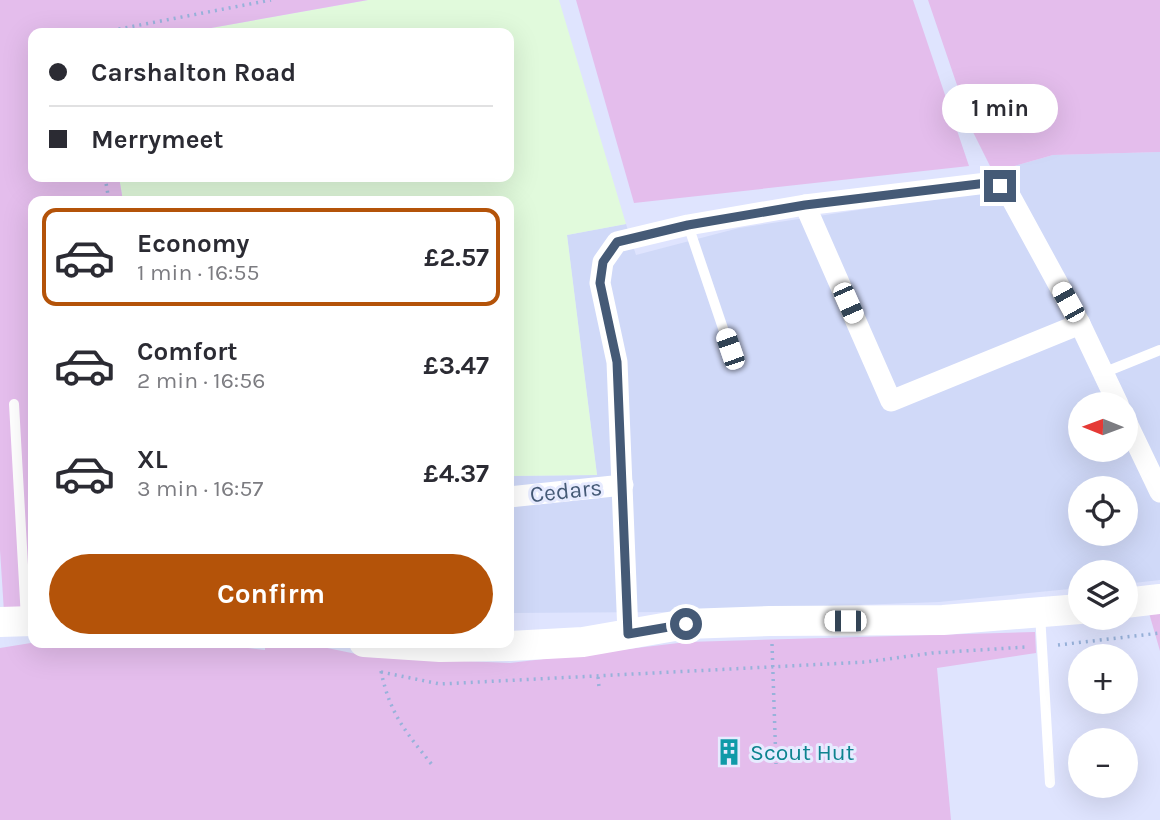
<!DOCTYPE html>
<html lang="en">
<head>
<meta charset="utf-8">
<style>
	body { margin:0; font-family:Karla,sans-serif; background:#f7f7f7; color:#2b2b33; height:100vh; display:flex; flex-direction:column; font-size:26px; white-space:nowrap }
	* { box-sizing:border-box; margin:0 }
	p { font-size:23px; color:#7c7c81 }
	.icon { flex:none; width:38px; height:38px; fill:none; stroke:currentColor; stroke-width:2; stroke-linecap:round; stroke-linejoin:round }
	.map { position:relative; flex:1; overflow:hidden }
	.side { position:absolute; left:28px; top:196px; width:486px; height:452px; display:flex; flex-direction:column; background:#fff; border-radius:14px; box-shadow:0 7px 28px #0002 }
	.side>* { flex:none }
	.top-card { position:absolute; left:28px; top:28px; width:486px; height:154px; border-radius:14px; box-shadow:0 7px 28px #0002; display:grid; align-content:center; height:154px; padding:0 21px; background:#fff }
	.needle { width:46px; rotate:271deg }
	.fabs { position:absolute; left:1068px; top:392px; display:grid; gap:14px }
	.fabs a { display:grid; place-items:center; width:70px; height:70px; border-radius:50%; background:#fff; box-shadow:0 7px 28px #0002; font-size:35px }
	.end { position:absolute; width:32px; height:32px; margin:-16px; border:9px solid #455a76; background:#fff; box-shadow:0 0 0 4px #fff }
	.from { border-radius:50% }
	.bubble { position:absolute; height:49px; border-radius:24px; background:#fff; box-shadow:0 7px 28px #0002; font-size:23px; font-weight:700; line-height:49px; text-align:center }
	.car { position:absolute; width:21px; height:42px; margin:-21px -10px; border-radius:9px; box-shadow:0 0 5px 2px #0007; background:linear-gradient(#fff 24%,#345 0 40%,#fff 0 76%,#345 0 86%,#fff 0) }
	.top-card b { display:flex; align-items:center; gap:24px; height:66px; font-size:26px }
	.top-card b+b { border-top:2px solid #e1e1e2 }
	.top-card i { width:18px; height:18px; background:#2b2b33 }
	ul { padding:12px 0 0; list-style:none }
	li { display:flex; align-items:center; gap:21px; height:98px; margin:0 14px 10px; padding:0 7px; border:4px solid transparent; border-radius:14px }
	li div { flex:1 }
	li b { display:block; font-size:26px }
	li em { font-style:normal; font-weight:700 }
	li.selected { border-color:#b45309 }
	li>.icon { width:63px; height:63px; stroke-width:1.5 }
	.button { display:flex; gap:14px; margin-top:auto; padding:14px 21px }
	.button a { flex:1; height:80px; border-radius:42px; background:#b45309; color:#fff; font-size:28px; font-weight:700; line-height:80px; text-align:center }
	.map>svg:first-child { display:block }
	.residential { fill:#d0d9f8; fill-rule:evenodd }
	.education { fill:#e1fadc }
	.green { fill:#e4bdec }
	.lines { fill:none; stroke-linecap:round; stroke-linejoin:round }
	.path { stroke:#98b2da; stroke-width:3.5; stroke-dasharray:2 5; stroke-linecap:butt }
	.service { stroke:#fff; stroke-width:10 }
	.minor { stroke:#fff; stroke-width:21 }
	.secondary { stroke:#fff; stroke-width:30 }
	.route { stroke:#455a76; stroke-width:9 }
	.labels { text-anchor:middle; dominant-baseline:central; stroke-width:6; stroke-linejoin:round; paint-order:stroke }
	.street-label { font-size:23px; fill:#455a76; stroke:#e7ebff }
	.culture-label { font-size:23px; fill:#0d838f; stroke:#e7ebff; text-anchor:start }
</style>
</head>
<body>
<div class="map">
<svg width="1160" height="820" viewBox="0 0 1160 820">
	<rect width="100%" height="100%" fill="#dfe4fe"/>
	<!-- residential -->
	<path class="residential" d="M1160,152v428l-35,4v-12h-45v16l-141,14 -273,10 -157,1v-137l88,-1 -30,-240 59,-11 10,31 103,-27 239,-36 15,-20 60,-17zM1080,404h45v46h-45zM1080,488h45v46h-45z"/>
	<!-- education -->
	<polygon class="education" points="368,0 559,0 626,224 567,235 597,475 509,476 509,201 123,201 119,177 509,177 509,33 183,33"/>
	<!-- green -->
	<g class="green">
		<polygon points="0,0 368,0 183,33 33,33 33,177 119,177 123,201 33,201 33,610 4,612 0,550"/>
		<polygon points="576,0 913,0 969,166 634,203"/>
		<polygon points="928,0 1160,0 1160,152 1053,155 993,172 973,132"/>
		<polygon points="1160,612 1160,651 1149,613"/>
		<polygon points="1035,632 1036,653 937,668 951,820 0,820 0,648 37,642 200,642 265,650 265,642 298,642 371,657 510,663 687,642"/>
	</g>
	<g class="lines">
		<!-- path -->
		<g class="path">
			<polyline points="98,33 271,0"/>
			<polyline points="105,177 109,201"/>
			<polyline points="772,644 776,764"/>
			<polyline points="1058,645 1160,633"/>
			<path d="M381,671c9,44 25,61 52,95"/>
			<polyline points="381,672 440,684 866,662 932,653 1026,647"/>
			<polyline points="598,677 599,687"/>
		</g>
		<!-- service -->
		<g class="service">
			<polyline points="688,225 730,349"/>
			<polyline points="1103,373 1160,350"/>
			<polyline points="14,404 26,619"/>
			<polyline points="1040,614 1050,783"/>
		</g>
		<!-- minor -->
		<g class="minor">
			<polyline points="805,205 891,401 1080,324"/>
			<polyline points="1125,419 1160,492"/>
			<polyline points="509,497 623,485"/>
			<polyline points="628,634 617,362 600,283 603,262 617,242 688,225 805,205 987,183 1000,186 1009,194 1080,324 1118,404"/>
		</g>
		<!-- secondary -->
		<g class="secondary">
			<polyline points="1125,603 1160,599"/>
			<polyline points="0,622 33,621"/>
			<polyline points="364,642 440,647 510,646 583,642 686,624 770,621 943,620 1080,609"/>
		</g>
	</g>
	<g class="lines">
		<!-- route -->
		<polyline class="route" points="686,624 628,634 617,362 600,283 603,262 617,242 688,225 805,205 987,183 1000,186"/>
	</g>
	<!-- icons -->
	<defs>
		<symbol id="building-bare" viewBox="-9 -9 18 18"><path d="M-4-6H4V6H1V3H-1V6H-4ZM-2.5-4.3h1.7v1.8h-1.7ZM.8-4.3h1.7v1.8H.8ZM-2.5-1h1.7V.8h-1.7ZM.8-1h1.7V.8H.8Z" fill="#0f9aa8" stroke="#e7ebff" stroke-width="2.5" paint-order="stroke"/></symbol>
	</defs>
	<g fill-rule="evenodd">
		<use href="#building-bare" x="710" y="733" width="38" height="38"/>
	</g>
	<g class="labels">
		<!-- street labels -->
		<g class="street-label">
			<text transform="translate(566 491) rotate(-6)">Cedars</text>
		</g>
		<!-- culture labels -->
		<g class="culture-label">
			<text x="750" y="752">Scout Hut</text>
		</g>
	</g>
</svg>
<div class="fabs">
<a><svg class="needle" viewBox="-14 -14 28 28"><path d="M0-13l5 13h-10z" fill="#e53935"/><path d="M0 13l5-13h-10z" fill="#7c7c81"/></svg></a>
<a><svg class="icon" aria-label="locate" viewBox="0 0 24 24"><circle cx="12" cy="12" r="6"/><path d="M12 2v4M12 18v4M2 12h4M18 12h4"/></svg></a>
<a><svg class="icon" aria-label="layers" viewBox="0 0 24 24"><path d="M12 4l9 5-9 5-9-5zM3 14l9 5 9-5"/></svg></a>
<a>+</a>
<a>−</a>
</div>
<i class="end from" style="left:686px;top:624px"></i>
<i class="end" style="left:1000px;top:186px"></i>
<div class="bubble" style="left:942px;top:84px;width:116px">1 min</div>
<i class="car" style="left:1068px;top:302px;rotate:331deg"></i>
<i class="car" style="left:848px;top:303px;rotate:156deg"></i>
<i class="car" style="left:730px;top:349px;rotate:341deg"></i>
<i class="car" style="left:845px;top:621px;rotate:270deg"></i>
<div class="top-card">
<b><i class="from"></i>Carshalton Road</b>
<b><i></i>Merrymeet</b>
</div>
<section class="side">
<ul>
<li class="selected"><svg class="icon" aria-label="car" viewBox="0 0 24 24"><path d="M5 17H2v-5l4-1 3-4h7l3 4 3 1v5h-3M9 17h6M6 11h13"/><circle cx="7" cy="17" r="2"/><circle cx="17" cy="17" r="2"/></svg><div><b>Economy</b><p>1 min · 16:55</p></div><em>£2.57</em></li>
<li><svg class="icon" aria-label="car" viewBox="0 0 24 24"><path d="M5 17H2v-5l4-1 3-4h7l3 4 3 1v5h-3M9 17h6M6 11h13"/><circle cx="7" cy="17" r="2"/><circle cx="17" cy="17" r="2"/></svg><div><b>Comfort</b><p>2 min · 16:56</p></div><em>£3.47</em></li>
<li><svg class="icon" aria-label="car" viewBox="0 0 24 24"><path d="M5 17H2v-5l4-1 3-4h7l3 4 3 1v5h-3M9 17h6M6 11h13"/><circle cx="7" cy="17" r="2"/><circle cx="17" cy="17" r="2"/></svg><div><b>XL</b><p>3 min · 16:57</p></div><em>£4.37</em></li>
</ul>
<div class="button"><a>Confirm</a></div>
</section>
</div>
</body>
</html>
